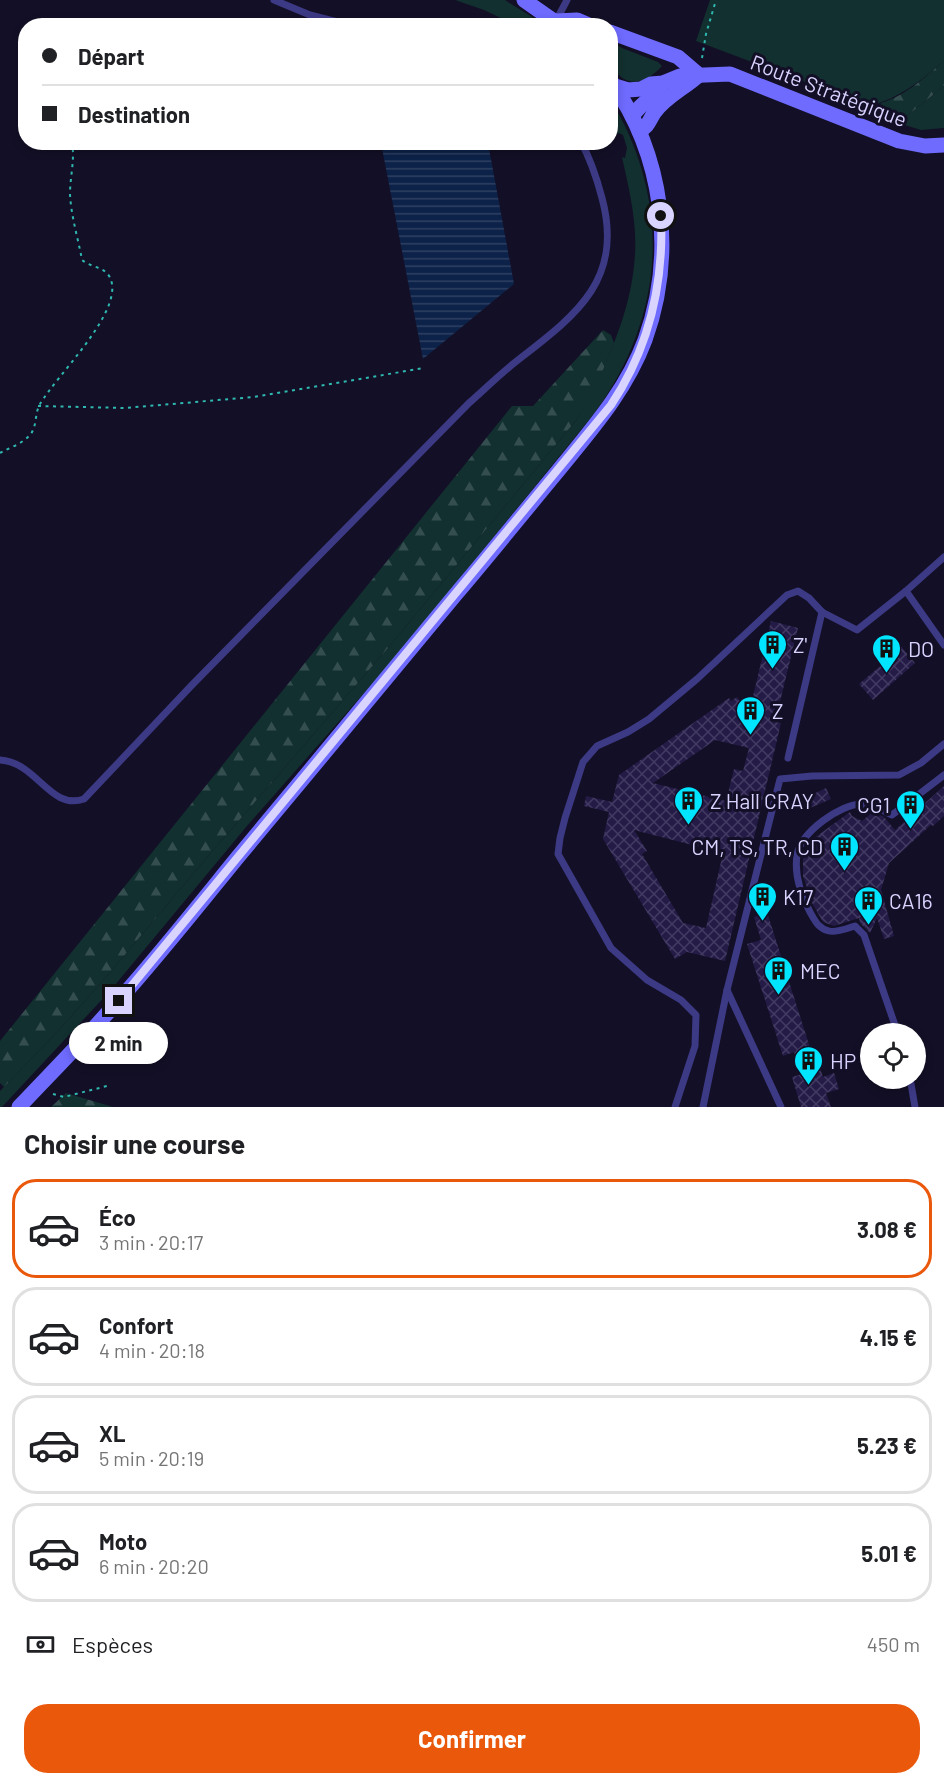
<!DOCTYPE html>
<html lang="fr">
<head>
<meta charset="utf-8">
<style>
	body { margin:0; font-family:Barlow,sans-serif; background:#f2f2f2; color:#202124; height:100vh; display:flex; flex-direction:column; font-size:22px; white-space:nowrap }
	* { box-sizing:border-box; margin:0 }
	p { font-size:20px; color:#757577 }
	.icon { flex:none; width:33px; height:33px; fill:none; stroke:currentColor; stroke-width:2; stroke-linecap:round; stroke-linejoin:round }
	.map { position:relative; height:1107px; overflow:hidden }
	.drawer { display:flex; flex-direction:column; background:#fff; flex:1 }
	.drawer>* { flex:none }
	.guide { position:absolute; left:18px; top:18px; width:600px; height:132px; border-radius:24px; box-shadow:0 3px 9px #0003; display:grid; align-content:center; height:132px; padding:0 24px; background:#fff }
	.fabs { position:absolute; left:860px; top:1023px; display:grid; gap:12px }
	.fabs a { display:grid; place-items:center; width:66px; height:66px; border-radius:50%; background:#fff; box-shadow:0 3px 9px #0003; font-size:30px }
	.end { position:absolute; width:27px; height:27px; margin:-14px; border:8px solid #d9d4ff; background:#111; box-shadow:0 0 0 3px #111 }
	.from { border-radius:50% }
	.bubble { position:absolute; height:42px; border-radius:21px; background:#fff; box-shadow:0 3px 9px #0003; font-size:20px; font-weight:700; line-height:42px; text-align:center }
	.guide b { display:flex; align-items:center; gap:21px; height:57px; font-size:22px }
	.guide b+b { border-top:2px solid #e0e0e0 }
	.guide i { width:15px; height:15px; background:#202124 }
	ul { padding:0; list-style:none }
	li { display:flex; align-items:center; gap:18px; height:99px; margin:0 12px 9px; padding:0 12px; border:3px solid #e0e0e0; border-radius:24px }
	li div { flex:1 }
	li b { display:block; font-size:22px }
	li em { font-style:normal; font-weight:700 }
	li.selected { border-color:#ea580c }
	li>.icon { width:54px; height:54px; stroke-width:1.5 }
	h2 { padding:0 24px; font-size:27px; line-height:72px }
	.pay { display:flex; align-items:center; gap:15px; height:66px; padding:0 24px; font-size:22px }
	.pay p { margin-inline-start:auto }
	.cta { display:flex; gap:12px; margin-top:auto; padding:12px 24px }
	.cta a { flex:1; height:69px; border-radius:24px; background:#ea580c; color:#fff; font-size:24px; font-weight:700; line-height:69px; text-align:center }
	.map>svg:first-child { display:block }
	.grass { fill:#12302f }
	.forest { fill:url(#forest-firs) }
	.water { fill:url(#water-rules) }
	.building { fill:url(#building-cross-hatch); fill-rule:evenodd }
	.lines { fill:none; stroke-linecap:round; stroke-linejoin:round }
	.path { stroke:#2fb8b0; stroke-width:2; stroke-dasharray:3 4.5; stroke-linecap:butt }
	.lane { stroke:#3d3a85; stroke-width:7 }
	.secondary { stroke:#6f6bff; stroke-width:15 }
	.route { stroke:#d9d4ff; stroke-width:8 }
	.labels { text-anchor:middle; dominant-baseline:central; stroke-width:6; stroke-linejoin:round; paint-order:stroke }
	.street-label { font-size:21px; fill:#d9d4ff; stroke:#130f26 }
	.poi-label { font-size:21px; fill:#d9d4ff; stroke:#130f26; text-anchor:start }
</style>
</head>
<body>
<div class="map">
<svg width="944" height="1107" viewBox="0 0 944 1107">
	<defs>
		<pattern id="forest-firs" width="22" height="20" patternUnits="userSpaceOnUse" patternTransform="scale(1.5)"><rect width="22" height="20" fill="#12302f"/><path d="M5 1l3.5 6h-7zM16 11l3.5 6h-7z" fill="#344d4e"/></pattern>
		<pattern id="water-rules" width="6" height="5" patternUnits="userSpaceOnUse" patternTransform="scale(1.5)"><rect width="6" height="5" fill="#0c2248"/><path d="M0 2.5h6" fill="none" stroke="#2f4163"/></pattern>
		<pattern id="building-cross-hatch" width="8" height="8" patternUnits="userSpaceOnUse" patternTransform="scale(1.5)"><rect width="8" height="8" fill="#241b47"/><path d="M0 0l8 8M0 8l8-8" fill="none" stroke="#433b63"/></pattern>
	</defs>
	<rect width="100%" height="100%" fill="#130f26"/>
	<!-- grass -->
	<g class="grass">
		<polygon points="455,0 505,0 545,25 515,25 484,10"/>
		<path d="M710,0h234v61c-23,20 -45,37 -74,45l-174,-65z"/>
		<path d="M610,41l12,7 36,14 4,4c-12,13 -30,24 -45,7 -2,-3 -5,-5 -6,-8 -3,-6 0,-17 -1,-24z"/>
		<polygon points="944,86 944,128 921,130 898,123"/>
		<path d="M611,100c62,104 54,218 -18,315l-199,244 -147,167 -137,165 -108,116h-2v-16l57,-59 50,-56 96,-114 185,-214 189,-229c28,-50 55,-107 58,-165 2,-33 -6,-65 -13,-97l3,1 2,-10 -4,-13 -4,-2 -4,2 -4,-9z"/>
	</g>
	<!-- forest -->
	<g class="forest">
		<path d="M944,61v25l-46,37 -9,-1 -10,-9 -1,-4 3,-6c24,-7 44,-26 63,-42z"/>
		<polygon points="603,330 611,335 614,343 598,382 577,419 388,648 203,862 107,976 57,1032 4,1087 0,1083 0,1041 512,406 533,406"/>
		<polygon points="66,1093 113,1107 51,1107"/>
	</g>
	<!-- water -->
	<polygon class="water" points="381,143 488,143 514,284 423,359"/>
	<!-- building -->
	<g class="building">
		<path d="M771,621l27,7 -23,94 6,1 -56,238 -38,-9 -12,7 -72,-120 6,-27 -25,-6 2,-10 26,6 7,-27 110,-77 2,3 6,-4 12,16zM715,740l34,8 -6,23 -9,-2 -8,32 -73,-18zM634,830l89,23 -17,75 -23,-5 -41,-69 5,-3z"/>
		<polygon points="899,644 915,663 873,700 859,684 886,661 883,657"/>
		<polygon points="944,786 944,816 933,826 931,825 889,863 881,890 894,936 884,939 877,918 870,933 860,923 859,918 834,926 823,922 812,903 803,876 803,855 810,841 850,812 852,816 862,821 873,812 878,817 880,815 884,817 895,830"/>
		<polygon points="826,788 831,799 810,808 805,798"/>
		<polygon points="765,913 766,916 768,915 811,1051 814,1050 823,1077 834,1073 839,1089 826,1093 831,1107 801,1107 792,1077 802,1074 794,1052 783,1056 747,944 761,940 754,917"/>
	</g>
	<g class="lines">
		<!-- path -->
		<g class="path">
			<polyline points="702,58 706,34 716,0"/>
			<polyline points="38,406 125,408 254,397 424,368"/>
			<path d="M0,453c9,-5 21,-9 28,-16 10,-9 6,-23 12,-33 18,-30 77,-86 72,-120 -3,-18 -19,-15 -30,-24 -4,-22 -11,-44 -12,-66 0,-17 5,-34 2,-52"/>
			<polyline points="53,1094 64,1097 107,1086"/>
		</g>
		<!-- lane -->
		<g class="lane">
			<polyline points="274,0 310,15 353,26"/>
			<polyline points="557,19 567,0"/>
			<polyline points="906,591 944,645"/>
			<polyline points="788,758 822,612"/>
			<path d="M0,760c37,2 50,51 84,39l107,-113 278,-283c16,-14 32,-30 49,-43 58,-45 106,-80 84,-162 -5,-19 -11,-38 -21,-56"/>
			<path d="M898,1034l-34,-99 -9,-9c-7,2 -19,7 -26,5 -11,-3 -14,-10 -19,-19 -9,-17 -16,-37 -13,-57 4,-23 43,-51 65,-51 10,-1 21,7 30,11l52,-40"/>
			<polyline points="910,1078 915,1107"/>
			<polyline points="675,1107 695,1046 696,1015 681,1000 647,980 611,948 558,854 560,838 565,818 583,762 597,746 628,732 649,719 697,679 787,595 798,591 809,598 822,612 857,630 906,591 944,557"/>
			<polyline points="703,1107 727,990"/>
			<polyline points="781,1107 727,990 780,779 812,776 899,775 921,763 944,744"/>
		</g>
		<!-- secondary -->
		<g class="secondary">
			<polyline points="524,0 561,26"/>
			<polyline points="556,21 577,20 591,26"/>
			<polyline points="610,32 678,57 699,75"/>
			<polyline points="615,86 628,90 641,89 651,84 663,83 680,76 730,74 899,141 925,146 944,145"/>
			<path d="M632,116c9,-13 23,-19 31,-33"/>
			<path d="M639,131c9,-4 10,-10 15,-18 11,-16 31,-25 45,-38"/>
			<path d="M19,1107c34,-36 68,-70 100,-107 41,-46 79,-94 118,-142 73,-88 146,-175 219,-264 34,-40 67,-81 101,-122 34,-42 69,-81 88,-132 31,-86 19,-185 -35,-260"/>
		</g>
	</g>
	<g class="lines">
		<!-- route -->
		<path class="route" d="M119,1001l492,-596c38,-57 53,-120 50,-189"/>
	</g>
	<!-- icons -->
	<defs>
		<symbol id="building-pin" viewBox="-11 -11 22 30"><path d="M0 17L-7.5 6A9.5 9.5 0 1 1 7.5 6Z" fill="#00e5ff" stroke="#130f26"/><path d="M-4-6H4V6H1V3H-1V6H-4ZM-2.5-4.3h1.7v1.8h-1.7ZM.8-4.3h1.7v1.8H.8ZM-2.5-1h1.7V.8h-1.7ZM.8-1h1.7V.8H.8Z" fill="#111"/></symbol>
	</defs>
	<g fill-rule="evenodd">
		<use href="#building-pin" x="756" y="628" width="33" height="45"/>
		<use href="#building-pin" x="870" y="632" width="33" height="45"/>
		<use href="#building-pin" x="734" y="694" width="33" height="45"/>
		<use href="#building-pin" x="672" y="784" width="33" height="45"/>
		<use href="#building-pin" x="894" y="788" width="33" height="45"/>
		<use href="#building-pin" x="828" y="830" width="33" height="45"/>
		<use href="#building-pin" x="746" y="880" width="33" height="45"/>
		<use href="#building-pin" x="852" y="884" width="33" height="45"/>
		<use href="#building-pin" x="762" y="954" width="33" height="45"/>
		<use href="#building-pin" x="792" y="1044" width="33" height="45"/>
	</g>
	<g class="labels">
		<!-- street labels -->
		<g class="street-label">
			<text transform="translate(829 90) rotate(21)">Route Stratégique</text>
		</g>
		<!-- poi labels -->
		<g class="poi-label">
			<text x="793" y="644">Z'</text>
			<text x="908" y="648">DO</text>
			<text x="772" y="710">Z</text>
			<text x="710" y="800">Z Hall CRAY</text>
			<text x="890" y="804" text-anchor="end">CG1</text>
			<text x="823" y="846" text-anchor="end">CM, TS, TR, CD</text>
			<text x="783" y="896">K17</text>
			<text x="889" y="900">CA16</text>
			<text x="800" y="970">MEC</text>
			<text x="830" y="1060">HP</text>
		</g>
	</g>
</svg>
<div class="fabs">
<a><svg class="icon" aria-label="locate" viewBox="0 0 24 24"><circle cx="12" cy="12" r="6"/><path d="M12 2v4M12 18v4M2 12h4M18 12h4"/></svg></a>
</div>
<i class="end from" style="left:661px;top:216px"></i>
<i class="end" style="left:119px;top:1001px"></i>
<div class="bubble" style="left:69px;top:1022px;width:99px">2 min</div>
<div class="guide">
<b><i class="from"></i>Départ</b>
<b><i></i>Destination</b>
</div>
</div>
<section class="drawer">
<h2>Choisir une course</h2>
<ul>
<li class="selected"><svg class="icon" aria-label="car" viewBox="0 0 24 24"><path d="M5 17H2v-5l4-1 3-4h7l3 4 3 1v5h-3M9 17h6M6 11h13"/><circle cx="7" cy="17" r="2"/><circle cx="17" cy="17" r="2"/></svg><div><b>Éco</b><p>3 min · 20:17</p></div><em>3.08 €</em></li>
<li><svg class="icon" aria-label="car" viewBox="0 0 24 24"><path d="M5 17H2v-5l4-1 3-4h7l3 4 3 1v5h-3M9 17h6M6 11h13"/><circle cx="7" cy="17" r="2"/><circle cx="17" cy="17" r="2"/></svg><div><b>Confort</b><p>4 min · 20:18</p></div><em>4.15 €</em></li>
<li><svg class="icon" aria-label="car" viewBox="0 0 24 24"><path d="M5 17H2v-5l4-1 3-4h7l3 4 3 1v5h-3M9 17h6M6 11h13"/><circle cx="7" cy="17" r="2"/><circle cx="17" cy="17" r="2"/></svg><div><b>XL</b><p>5 min · 20:19</p></div><em>5.23 €</em></li>
<li><svg class="icon" aria-label="car" viewBox="0 0 24 24"><path d="M5 17H2v-5l4-1 3-4h7l3 4 3 1v5h-3M9 17h6M6 11h13"/><circle cx="7" cy="17" r="2"/><circle cx="17" cy="17" r="2"/></svg><div><b>Moto</b><p>6 min · 20:20</p></div><em>5.01 €</em></li>
</ul>
<div class="pay"><svg class="icon" aria-label="cash" viewBox="0 0 24 24"><path d="M3 7h18v10H3z"/><circle cx="12" cy="12" r="2"/></svg>Espèces<p>450 m</p></div>
<div class="cta"><a>Confirmer</a></div>
</section>
</body>
</html>
